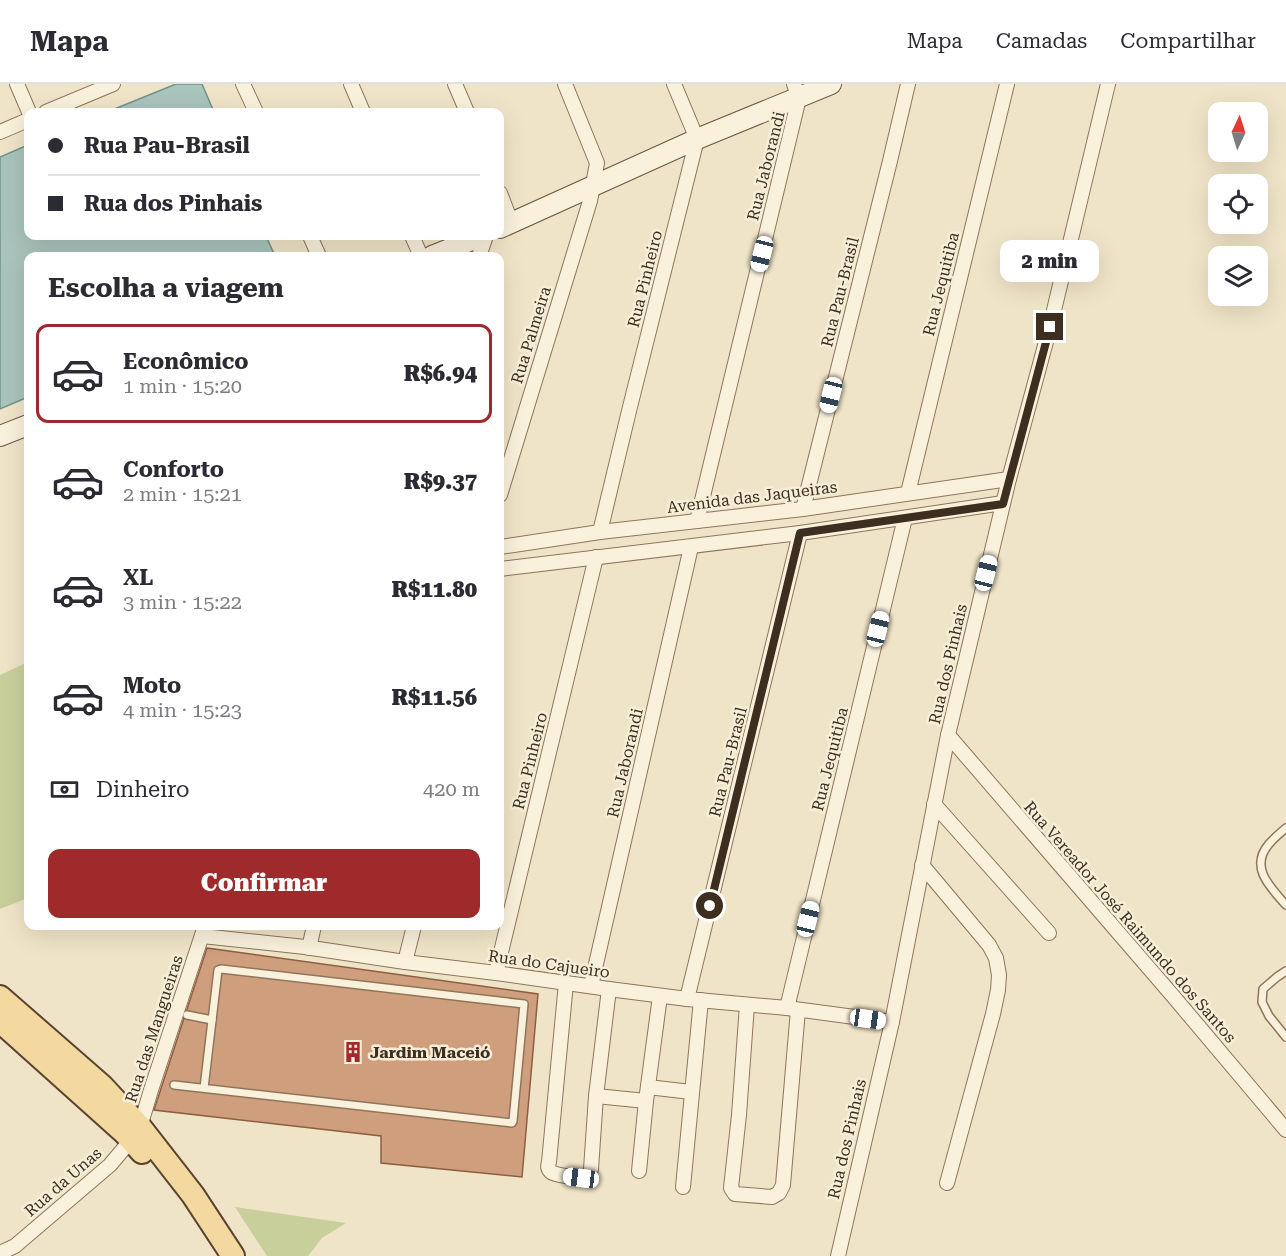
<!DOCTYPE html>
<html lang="pt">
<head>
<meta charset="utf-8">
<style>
	body { margin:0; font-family:"Roboto Serif",serif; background:#f7f7f7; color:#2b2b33; height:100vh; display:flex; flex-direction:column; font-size:22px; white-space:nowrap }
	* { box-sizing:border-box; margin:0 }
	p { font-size:20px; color:#7c7c81 }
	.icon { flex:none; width:33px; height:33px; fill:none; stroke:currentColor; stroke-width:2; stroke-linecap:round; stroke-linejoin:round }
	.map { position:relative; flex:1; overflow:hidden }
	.sheet { position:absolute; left:24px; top:168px; width:480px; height:678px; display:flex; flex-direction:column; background:#fff; border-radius:12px; box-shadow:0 6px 24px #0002 }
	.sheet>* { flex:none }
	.hud { position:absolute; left:24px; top:24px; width:480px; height:132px; border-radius:12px; box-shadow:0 6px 24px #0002; display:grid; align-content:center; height:132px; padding:0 24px; background:#fff }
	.needle { width:39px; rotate:4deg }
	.tools { position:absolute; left:1208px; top:18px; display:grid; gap:12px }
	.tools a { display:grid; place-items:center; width:60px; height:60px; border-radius:12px; background:#fff; box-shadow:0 6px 24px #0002; font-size:30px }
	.end { position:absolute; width:27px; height:27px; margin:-14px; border:8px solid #3d2e20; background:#fff; box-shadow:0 0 0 3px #fff }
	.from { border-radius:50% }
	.bubble { position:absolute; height:42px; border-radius:12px; background:#fff; box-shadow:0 6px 24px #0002; font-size:20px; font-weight:800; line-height:42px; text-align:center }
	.car { position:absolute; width:18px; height:36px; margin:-18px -9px; border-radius:8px; box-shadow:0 0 4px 2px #0007; background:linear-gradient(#fff 24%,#345 0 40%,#fff 0 76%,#345 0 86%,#fff 0) }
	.hud b { display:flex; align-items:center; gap:21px; height:57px; font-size:22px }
	.hud b+b { border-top:2px solid #e1e1e2 }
	.hud i { width:15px; height:15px; background:#2b2b33 }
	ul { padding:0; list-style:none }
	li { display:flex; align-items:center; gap:18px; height:99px; margin:0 12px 9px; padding:0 12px; border:3px solid transparent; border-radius:12px }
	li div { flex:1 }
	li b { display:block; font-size:22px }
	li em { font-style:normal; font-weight:800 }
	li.active { border-color:#9e2a2b }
	li>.icon { width:54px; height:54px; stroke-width:1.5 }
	h2 { padding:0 24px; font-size:27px; line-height:72px }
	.pay { display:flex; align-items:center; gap:15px; height:66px; padding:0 24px; font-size:22px }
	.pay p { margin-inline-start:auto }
	.button { display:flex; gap:12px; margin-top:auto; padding:12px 24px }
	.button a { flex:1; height:69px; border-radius:12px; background:#9e2a2b; color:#fff; font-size:24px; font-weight:800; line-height:69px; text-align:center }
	header { display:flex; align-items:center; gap:36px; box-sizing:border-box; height:84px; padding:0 30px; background:#fff; border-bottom:2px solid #e1e1e2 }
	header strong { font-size:28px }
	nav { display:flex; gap:33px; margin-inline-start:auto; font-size:21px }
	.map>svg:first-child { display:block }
	.green { fill:#c9cf9b }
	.water { fill:#a9c4bc; stroke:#6f938a; stroke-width:1.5 }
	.building { fill:#cf9f7d; stroke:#8d5f41; stroke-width:1.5 }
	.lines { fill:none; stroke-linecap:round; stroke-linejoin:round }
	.lane-casing { stroke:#8d765c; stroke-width:10 }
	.street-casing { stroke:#8d765c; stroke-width:16 }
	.secondary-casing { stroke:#6f573f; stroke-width:22 }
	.primary-casing { stroke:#5b4430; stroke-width:26 }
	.lane { stroke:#faf1dc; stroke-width:7 }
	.street { stroke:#faf1dc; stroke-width:14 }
	.secondary { stroke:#faf1dc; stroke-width:20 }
	.primary { stroke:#f3d9a0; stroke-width:22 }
	.route { stroke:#3d2e20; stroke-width:8 }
	.labels { text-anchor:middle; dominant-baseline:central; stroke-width:5; stroke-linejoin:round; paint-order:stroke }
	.street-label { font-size:16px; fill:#3d2e20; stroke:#f7eed8 }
	.poi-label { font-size:16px; font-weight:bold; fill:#3d2e20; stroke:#f7eed8; text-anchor:start }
</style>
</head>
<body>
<header>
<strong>Mapa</strong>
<nav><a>Mapa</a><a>Camadas</a><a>Compartilhar</a></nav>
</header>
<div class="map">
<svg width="1286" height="1172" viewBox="0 0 1286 1172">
	<rect width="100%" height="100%" fill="#f0e4c8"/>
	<!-- green -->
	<g class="green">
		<polygon points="28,578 28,814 0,825 0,591"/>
		<polygon points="235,1123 346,1139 322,1154 308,1172 267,1172"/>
	</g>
	<!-- water -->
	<g class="water">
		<polygon points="176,0 202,0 214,28 107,28"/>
		<polygon points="28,61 28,152 266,152 275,172 28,172 28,313 0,325 0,73"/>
	</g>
	<!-- building -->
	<polygon class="building" points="207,864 538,910 522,1093 381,1079 381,1052 154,1026"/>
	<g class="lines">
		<defs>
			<g id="lane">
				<path d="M1286,744c-6,5 -12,10 -17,16 -20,23 1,43 17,61"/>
				<polyline points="1286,887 1277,893 1263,905 1262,918 1269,932 1286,953"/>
				<polyline points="187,931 212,936"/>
				<polyline points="174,1001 512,1039 513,1037 524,920 221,885 218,886 204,1004"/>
			</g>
			<g id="street">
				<polyline points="17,0 29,28"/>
				<polyline points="243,0 256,28"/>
				<polyline points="351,0 363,28"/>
				<polyline points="455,0 467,28"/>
				<polyline points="46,28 113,0"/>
				<polyline points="0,48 28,36"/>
				<polyline points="500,109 511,138"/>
				<polyline points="310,152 319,172"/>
				<polyline points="412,152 421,172"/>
				<polyline points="479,172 486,152"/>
				<polyline points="908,409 1007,0"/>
				<polyline points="500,411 590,117 597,79 565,0"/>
				<polyline points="803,425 890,77 908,0"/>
				<polyline points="697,437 799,14 794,0"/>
				<polyline points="600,448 629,327 697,55 674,0"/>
				<polyline points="500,463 600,448 803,425 1009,395"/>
				<polyline points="500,485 800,449 1003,419"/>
				<polyline points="948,651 1173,912 1286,1046"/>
				<polyline points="934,720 1049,849"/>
				<polyline points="922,781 989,861 996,874 999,891 998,906 993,930 947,1099"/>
				<polyline points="202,852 305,863 405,878 496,889 609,905 687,915 787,924 892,938"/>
				<polyline points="309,864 314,842"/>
				<polyline points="405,878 414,842"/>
				<polyline points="496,889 596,473"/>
				<path d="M566,899l-17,179c-1,4 -2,6 2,10 3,3 30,7 35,5 4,-2 4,-4 5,-8l5,-73 13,-107"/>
				<polyline points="591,902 691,463"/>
				<polyline points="687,915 800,449"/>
				<polyline points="747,921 739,1031 731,1104 735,1110 772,1113 779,1109 783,1101 798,926"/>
				<polyline points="787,924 905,434"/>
				<polyline points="648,1003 691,1008"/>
				<polyline points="596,1012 646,1017"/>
				<polyline points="639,1087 646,1017 660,912"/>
				<polyline points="683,1103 701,916"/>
				<polyline points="0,1169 15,1162 110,1081 131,1056 140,1043 151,1006 205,842"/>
				<polyline points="838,1172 892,938 948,651 1009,395 1050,243 1108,0"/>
			</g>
			<g id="secondary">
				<polyline points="500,144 697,55 831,0"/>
				<polyline points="432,172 482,152"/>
				<polyline points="0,352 28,341"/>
			</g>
			<g id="primary">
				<polyline points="0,913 102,1002 140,1043 193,1111 233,1172"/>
				<polyline points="0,937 125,1049 142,1068"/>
			</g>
		</defs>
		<!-- lane casing -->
		<use href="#lane" class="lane-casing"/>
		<!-- street casing -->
		<use href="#street" class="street-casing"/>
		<!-- secondary casing -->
		<use href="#secondary" class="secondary-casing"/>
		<!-- primary casing -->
		<use href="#primary" class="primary-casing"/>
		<!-- lane -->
		<use href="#lane" class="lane"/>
		<!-- street -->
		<use href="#street" class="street"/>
		<!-- secondary -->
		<use href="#secondary" class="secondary"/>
		<!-- primary -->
		<use href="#primary" class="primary"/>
	</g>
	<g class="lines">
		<!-- route -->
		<polyline class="route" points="710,822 800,449 1003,420 1050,243"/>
	</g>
	<!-- icons -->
	<defs>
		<symbol id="building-bare" viewBox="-9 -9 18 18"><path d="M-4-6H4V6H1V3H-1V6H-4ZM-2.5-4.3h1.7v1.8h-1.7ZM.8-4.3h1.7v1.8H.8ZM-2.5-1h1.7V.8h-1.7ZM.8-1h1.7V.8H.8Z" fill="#9e2a2b" stroke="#f7eed8" stroke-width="2.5" paint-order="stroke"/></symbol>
	</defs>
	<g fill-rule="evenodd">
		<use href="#building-bare" x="338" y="953" width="30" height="30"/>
	</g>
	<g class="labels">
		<!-- street labels -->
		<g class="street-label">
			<text transform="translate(766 82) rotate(-76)">Rua Jaborandi</text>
			<text transform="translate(645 195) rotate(-76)">Rua Pinheiro</text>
			<text transform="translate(941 200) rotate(-76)">Rua Jequitiba</text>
			<text transform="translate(840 208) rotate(-76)">Rua Pau-Brasil</text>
			<text transform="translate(531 251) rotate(-73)">Rua Palmeira</text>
			<text transform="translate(752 413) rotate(-7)">Avenida das Jaqueiras</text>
			<text transform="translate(948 580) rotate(-77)">Rua dos Pinhais</text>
			<text transform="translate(830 675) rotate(-76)">Rua Jequitiba</text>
			<text transform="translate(530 677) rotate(-76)">Rua Pinheiro</text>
			<text transform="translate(728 678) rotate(-76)">Rua Pau-Brasil</text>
			<text transform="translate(625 679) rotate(-77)">Rua Jaborandi</text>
			<text transform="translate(1130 838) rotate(49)">Rua Vereador José Raimundo dos Santos</text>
			<text transform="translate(549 880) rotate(8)">Rua do Cajueiro</text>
			<text transform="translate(154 945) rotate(-72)">Rua das Mangueiras</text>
			<text transform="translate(847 1055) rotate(-77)">Rua dos Pinhais</text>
			<text transform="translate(63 1098) rotate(-41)">Rua da Unas</text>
		</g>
		<!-- poi labels -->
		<g class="poi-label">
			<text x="370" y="968">Jardim Maceió</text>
		</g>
	</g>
</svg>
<div class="tools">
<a><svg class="needle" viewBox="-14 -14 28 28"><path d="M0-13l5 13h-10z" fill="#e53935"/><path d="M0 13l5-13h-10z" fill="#7c7c81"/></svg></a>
<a><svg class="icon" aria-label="locate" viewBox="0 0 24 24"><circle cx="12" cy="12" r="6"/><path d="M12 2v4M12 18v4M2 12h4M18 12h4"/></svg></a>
<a><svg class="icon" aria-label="layers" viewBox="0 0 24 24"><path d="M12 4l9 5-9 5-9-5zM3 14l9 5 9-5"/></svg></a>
</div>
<i class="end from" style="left:710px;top:822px"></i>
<i class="end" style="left:1050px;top:243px"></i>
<div class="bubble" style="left:1000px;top:156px;width:99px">2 min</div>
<i class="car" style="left:762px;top:170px;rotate:194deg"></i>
<i class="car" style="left:831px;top:311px;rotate:194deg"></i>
<i class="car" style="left:986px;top:489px;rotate:14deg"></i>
<i class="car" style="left:878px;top:545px;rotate:14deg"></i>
<i class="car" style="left:808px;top:835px;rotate:14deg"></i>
<i class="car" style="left:868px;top:935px;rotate:98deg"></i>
<i class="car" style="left:581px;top:1094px;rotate:277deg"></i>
<div class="hud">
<b><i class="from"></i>Rua Pau-Brasil</b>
<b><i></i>Rua dos Pinhais</b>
</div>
<section class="sheet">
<h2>Escolha a viagem</h2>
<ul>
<li class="active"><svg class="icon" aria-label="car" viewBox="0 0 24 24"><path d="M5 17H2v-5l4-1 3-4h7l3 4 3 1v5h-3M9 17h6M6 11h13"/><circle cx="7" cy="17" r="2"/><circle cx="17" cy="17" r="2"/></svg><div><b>Econômico</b><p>1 min · 15:20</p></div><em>R$6.94</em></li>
<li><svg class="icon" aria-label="car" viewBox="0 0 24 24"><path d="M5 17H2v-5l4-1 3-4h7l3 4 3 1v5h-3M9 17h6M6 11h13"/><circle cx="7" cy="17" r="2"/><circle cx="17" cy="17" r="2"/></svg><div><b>Conforto</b><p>2 min · 15:21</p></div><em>R$9.37</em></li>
<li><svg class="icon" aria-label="car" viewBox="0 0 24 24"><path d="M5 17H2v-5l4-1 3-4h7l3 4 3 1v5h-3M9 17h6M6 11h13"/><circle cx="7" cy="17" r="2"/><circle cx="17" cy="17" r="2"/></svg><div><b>XL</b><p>3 min · 15:22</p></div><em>R$11.80</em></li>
<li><svg class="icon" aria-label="car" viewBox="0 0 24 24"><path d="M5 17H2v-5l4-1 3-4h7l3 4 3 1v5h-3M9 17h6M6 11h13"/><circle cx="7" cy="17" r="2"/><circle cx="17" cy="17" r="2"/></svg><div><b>Moto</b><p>4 min · 15:23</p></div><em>R$11.56</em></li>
</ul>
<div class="pay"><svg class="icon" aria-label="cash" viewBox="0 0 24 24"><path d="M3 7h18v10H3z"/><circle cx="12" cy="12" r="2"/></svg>Dinheiro<p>420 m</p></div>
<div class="button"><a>Confirmar</a></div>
</section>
</div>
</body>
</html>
